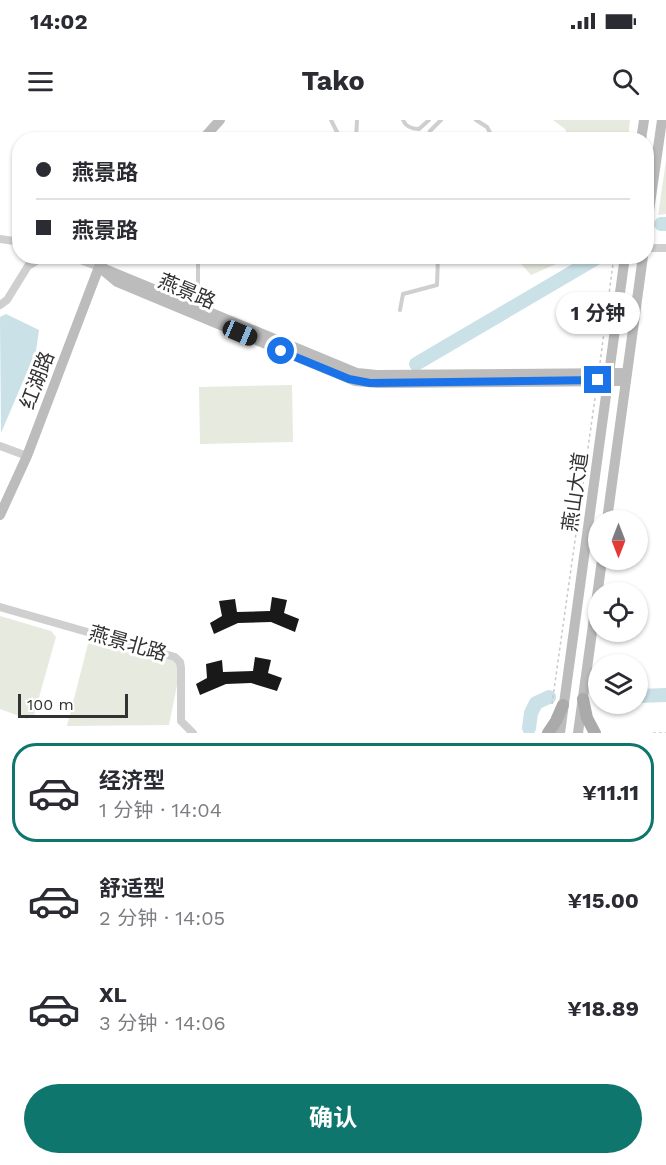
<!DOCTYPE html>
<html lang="zh">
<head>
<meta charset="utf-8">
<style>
	body { margin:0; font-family:"Work Sans","Noto Sans SC",sans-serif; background:#f2f2f3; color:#2b2b33; height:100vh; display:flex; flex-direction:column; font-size:22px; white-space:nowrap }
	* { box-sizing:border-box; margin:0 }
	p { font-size:20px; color:#7c7c81 }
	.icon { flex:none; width:33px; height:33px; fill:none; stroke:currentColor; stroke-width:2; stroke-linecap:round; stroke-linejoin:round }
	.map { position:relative; height:613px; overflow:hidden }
	.drawer { display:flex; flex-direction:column; background:#fff; flex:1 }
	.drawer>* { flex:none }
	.guide { position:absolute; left:12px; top:12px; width:642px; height:132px; border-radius:24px; box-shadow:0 2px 4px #0004; display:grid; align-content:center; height:132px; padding:0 24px; background:#fff }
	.needle { width:39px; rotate:180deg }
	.fabs { position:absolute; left:588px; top:390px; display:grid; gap:12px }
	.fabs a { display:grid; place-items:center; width:60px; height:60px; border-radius:50%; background:#fff; box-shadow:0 2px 4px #0004; font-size:30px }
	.scale { position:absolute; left:18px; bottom:15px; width:110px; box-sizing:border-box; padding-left:6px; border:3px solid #323232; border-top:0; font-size:16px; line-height:21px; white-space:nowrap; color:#323232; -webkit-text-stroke:4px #fff; paint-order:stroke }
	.end { position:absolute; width:27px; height:27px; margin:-14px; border:8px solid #1a73e8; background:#fff; box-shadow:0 0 0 3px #fff }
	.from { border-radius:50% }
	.bubble { position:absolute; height:42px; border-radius:21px; background:#fff; box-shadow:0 2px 4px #0004; font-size:20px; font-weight:700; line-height:42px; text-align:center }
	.car { position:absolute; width:18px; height:36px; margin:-18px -9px; border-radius:8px; box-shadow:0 0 4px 2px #0007; background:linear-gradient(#222 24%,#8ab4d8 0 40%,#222 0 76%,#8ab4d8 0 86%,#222 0) }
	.guide b { display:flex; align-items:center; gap:21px; height:57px; font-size:22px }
	.guide b+b { border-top:2px solid #e1e1e2 }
	.guide i { width:15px; height:15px; background:#2b2b33 }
	ul { padding:10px 0 0; list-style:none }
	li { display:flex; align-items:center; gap:18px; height:99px; margin:0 12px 9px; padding:0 12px; border:3px solid transparent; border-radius:24px }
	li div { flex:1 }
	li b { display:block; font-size:22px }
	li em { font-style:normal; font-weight:700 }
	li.on { border-color:#0f766e }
	li>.icon { width:54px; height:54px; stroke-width:1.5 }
	.button { display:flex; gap:12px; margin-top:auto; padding:12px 24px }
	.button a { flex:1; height:69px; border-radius:36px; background:#0f766e; color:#fff; font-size:24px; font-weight:700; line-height:69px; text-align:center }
	.status { display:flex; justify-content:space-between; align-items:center; height:42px; padding:0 30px; background:#fff; direction:ltr }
	.status svg { height:16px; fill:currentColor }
	header { display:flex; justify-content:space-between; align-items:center; height:78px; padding:0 24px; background:#fff; font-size:27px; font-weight:700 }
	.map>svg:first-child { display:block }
	.green { fill:#e7eade }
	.water { fill:#cae1e7 }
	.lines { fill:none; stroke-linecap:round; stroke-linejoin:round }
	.river { stroke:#cae1e7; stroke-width:14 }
	.building { fill:#191919 }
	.path { stroke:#c9c9c9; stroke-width:1.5; stroke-dasharray:3 3; stroke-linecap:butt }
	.lane { stroke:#cfcfcf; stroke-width:4 }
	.street { stroke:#cfcfcf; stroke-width:8 }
	.secondary { stroke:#bcbcbc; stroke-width:10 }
	.primary { stroke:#aaa; stroke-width:12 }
	.route { stroke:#1a73e8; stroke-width:8 }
	.labels { text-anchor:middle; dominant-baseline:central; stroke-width:6; stroke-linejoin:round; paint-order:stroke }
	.street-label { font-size:20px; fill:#323232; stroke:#fff }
</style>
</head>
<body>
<div class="status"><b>14:02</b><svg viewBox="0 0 49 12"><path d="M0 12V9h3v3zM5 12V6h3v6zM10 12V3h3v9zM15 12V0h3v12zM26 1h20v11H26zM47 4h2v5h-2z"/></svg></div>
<header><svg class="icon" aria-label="menu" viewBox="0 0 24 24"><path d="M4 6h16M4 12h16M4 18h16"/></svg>Tako<svg class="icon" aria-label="search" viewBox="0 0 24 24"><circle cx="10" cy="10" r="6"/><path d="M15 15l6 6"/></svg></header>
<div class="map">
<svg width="666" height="613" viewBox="0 0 666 613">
	<rect width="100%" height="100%" fill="#fff"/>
	<!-- green -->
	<g class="green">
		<polygon points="553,0 630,0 628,19 570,20 565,9"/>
		<polygon points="666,41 666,94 658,95"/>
		<polygon points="515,137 572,137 531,155"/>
		<polygon points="292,265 293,322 200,324 199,267"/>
		<polygon points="0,496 51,511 56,517 34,595 27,599 0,589"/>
		<polygon points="89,520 175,540 180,550 169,605 67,606"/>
	</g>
	<!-- water -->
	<polygon class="water" points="6,194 39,210 36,231 1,313 0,197"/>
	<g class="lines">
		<!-- river -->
		<g class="river">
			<polyline points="661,104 666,104"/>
			<polyline points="416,244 600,136"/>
			<polyline points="638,576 666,575"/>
			<polyline points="529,608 531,593 536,583 549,577"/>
		</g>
	</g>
	<!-- building -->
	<g class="building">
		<polygon points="272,477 287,480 284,493 299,499 295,512 271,502 238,503 214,514 210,503 222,496 219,481 235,479 237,492 270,491"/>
		<polygon points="255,537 271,540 268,553 282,558 277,571 251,563 226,564 200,575 196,564 207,558 206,544 222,540 223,552 253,551"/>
	</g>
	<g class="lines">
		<!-- path -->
		<g class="path">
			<polyline points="600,243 614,136"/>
			<polyline points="552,584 596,271"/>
			<polyline points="653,613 666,613"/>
		</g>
		<!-- lane -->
		<g class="lane">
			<polyline points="331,0 341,20"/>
			<path d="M403,0c3,7 8,9 16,9l10,-9"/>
			<polyline points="476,0 487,7 494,20"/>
			<polyline points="356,20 357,0"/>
			<polyline points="427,20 430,11 441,0"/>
			<polyline points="194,185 198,174 198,136"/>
			<polyline points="400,190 403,174 437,165 438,136"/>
		</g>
		<!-- street -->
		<g class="street">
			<polyline points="0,119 20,122"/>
			<polyline points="646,128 666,128"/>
			<polyline points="70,136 99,147"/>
			<polyline points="0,185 7,180 28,146 44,136"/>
			<polyline points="0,326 27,336"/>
			<polyline points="0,487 175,537 180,542 181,548 181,601 193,613"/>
		</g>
		<!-- secondary -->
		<g class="secondary">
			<polyline points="202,20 220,0"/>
			<polyline points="641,20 644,0"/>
			<polyline points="646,112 662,0"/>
			<polyline points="99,147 117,162 355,261 378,263 626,261"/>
			<polyline points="105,149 357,253 377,255 627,253"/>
			<polyline points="0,395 27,336 99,147 107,136"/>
			<polyline points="607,400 643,136"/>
			<polyline points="560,613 625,136"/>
			<polyline points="578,613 602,440"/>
		</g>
		<!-- primary -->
		<g class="primary">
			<polyline points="583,579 587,598 595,613"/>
			<polyline points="548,613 556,601 563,585"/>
		</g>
	</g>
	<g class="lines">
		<!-- route -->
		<polyline class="route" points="281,231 349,259 370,263 598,260"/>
	</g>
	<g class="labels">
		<!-- street labels -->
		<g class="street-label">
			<text transform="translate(187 171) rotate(23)">燕景路</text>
			<text transform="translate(37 260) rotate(-69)">红湖路</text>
			<text transform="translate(575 372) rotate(-82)">燕山大道</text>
			<text transform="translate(128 523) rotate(16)">燕景北路</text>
		</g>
	</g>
</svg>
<div class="fabs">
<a><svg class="needle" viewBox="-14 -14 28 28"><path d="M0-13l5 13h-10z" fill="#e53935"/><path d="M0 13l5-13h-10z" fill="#7c7c81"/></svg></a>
<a><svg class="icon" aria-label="locate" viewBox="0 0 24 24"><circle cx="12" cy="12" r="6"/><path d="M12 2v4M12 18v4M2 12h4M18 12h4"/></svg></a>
<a><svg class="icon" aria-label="layers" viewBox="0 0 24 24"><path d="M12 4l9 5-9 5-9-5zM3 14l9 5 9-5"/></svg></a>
</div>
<div class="scale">100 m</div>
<i class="end from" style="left:281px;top:231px"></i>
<i class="end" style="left:598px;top:260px"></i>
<div class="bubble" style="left:556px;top:172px;width:84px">1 分钟</div>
<i class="car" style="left:240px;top:213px;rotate:113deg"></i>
<div class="guide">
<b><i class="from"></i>燕景路</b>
<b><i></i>燕景路</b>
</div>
</div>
<section class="drawer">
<ul>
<li class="on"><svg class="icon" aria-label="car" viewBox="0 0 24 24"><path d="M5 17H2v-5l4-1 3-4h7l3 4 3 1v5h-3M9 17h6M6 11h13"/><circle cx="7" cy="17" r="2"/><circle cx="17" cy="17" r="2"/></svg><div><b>经济型</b><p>1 分钟 · 14:04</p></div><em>¥11.11</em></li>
<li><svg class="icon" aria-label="car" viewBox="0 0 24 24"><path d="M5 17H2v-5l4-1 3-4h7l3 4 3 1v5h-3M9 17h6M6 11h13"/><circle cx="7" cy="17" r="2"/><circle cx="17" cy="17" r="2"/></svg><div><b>舒适型</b><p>2 分钟 · 14:05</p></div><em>¥15.00</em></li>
<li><svg class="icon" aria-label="car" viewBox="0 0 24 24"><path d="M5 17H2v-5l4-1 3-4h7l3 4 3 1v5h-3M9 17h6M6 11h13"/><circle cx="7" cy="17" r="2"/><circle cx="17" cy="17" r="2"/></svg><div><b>XL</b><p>3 分钟 · 14:06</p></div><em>¥18.89</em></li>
</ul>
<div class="button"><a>确认</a></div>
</section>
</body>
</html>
